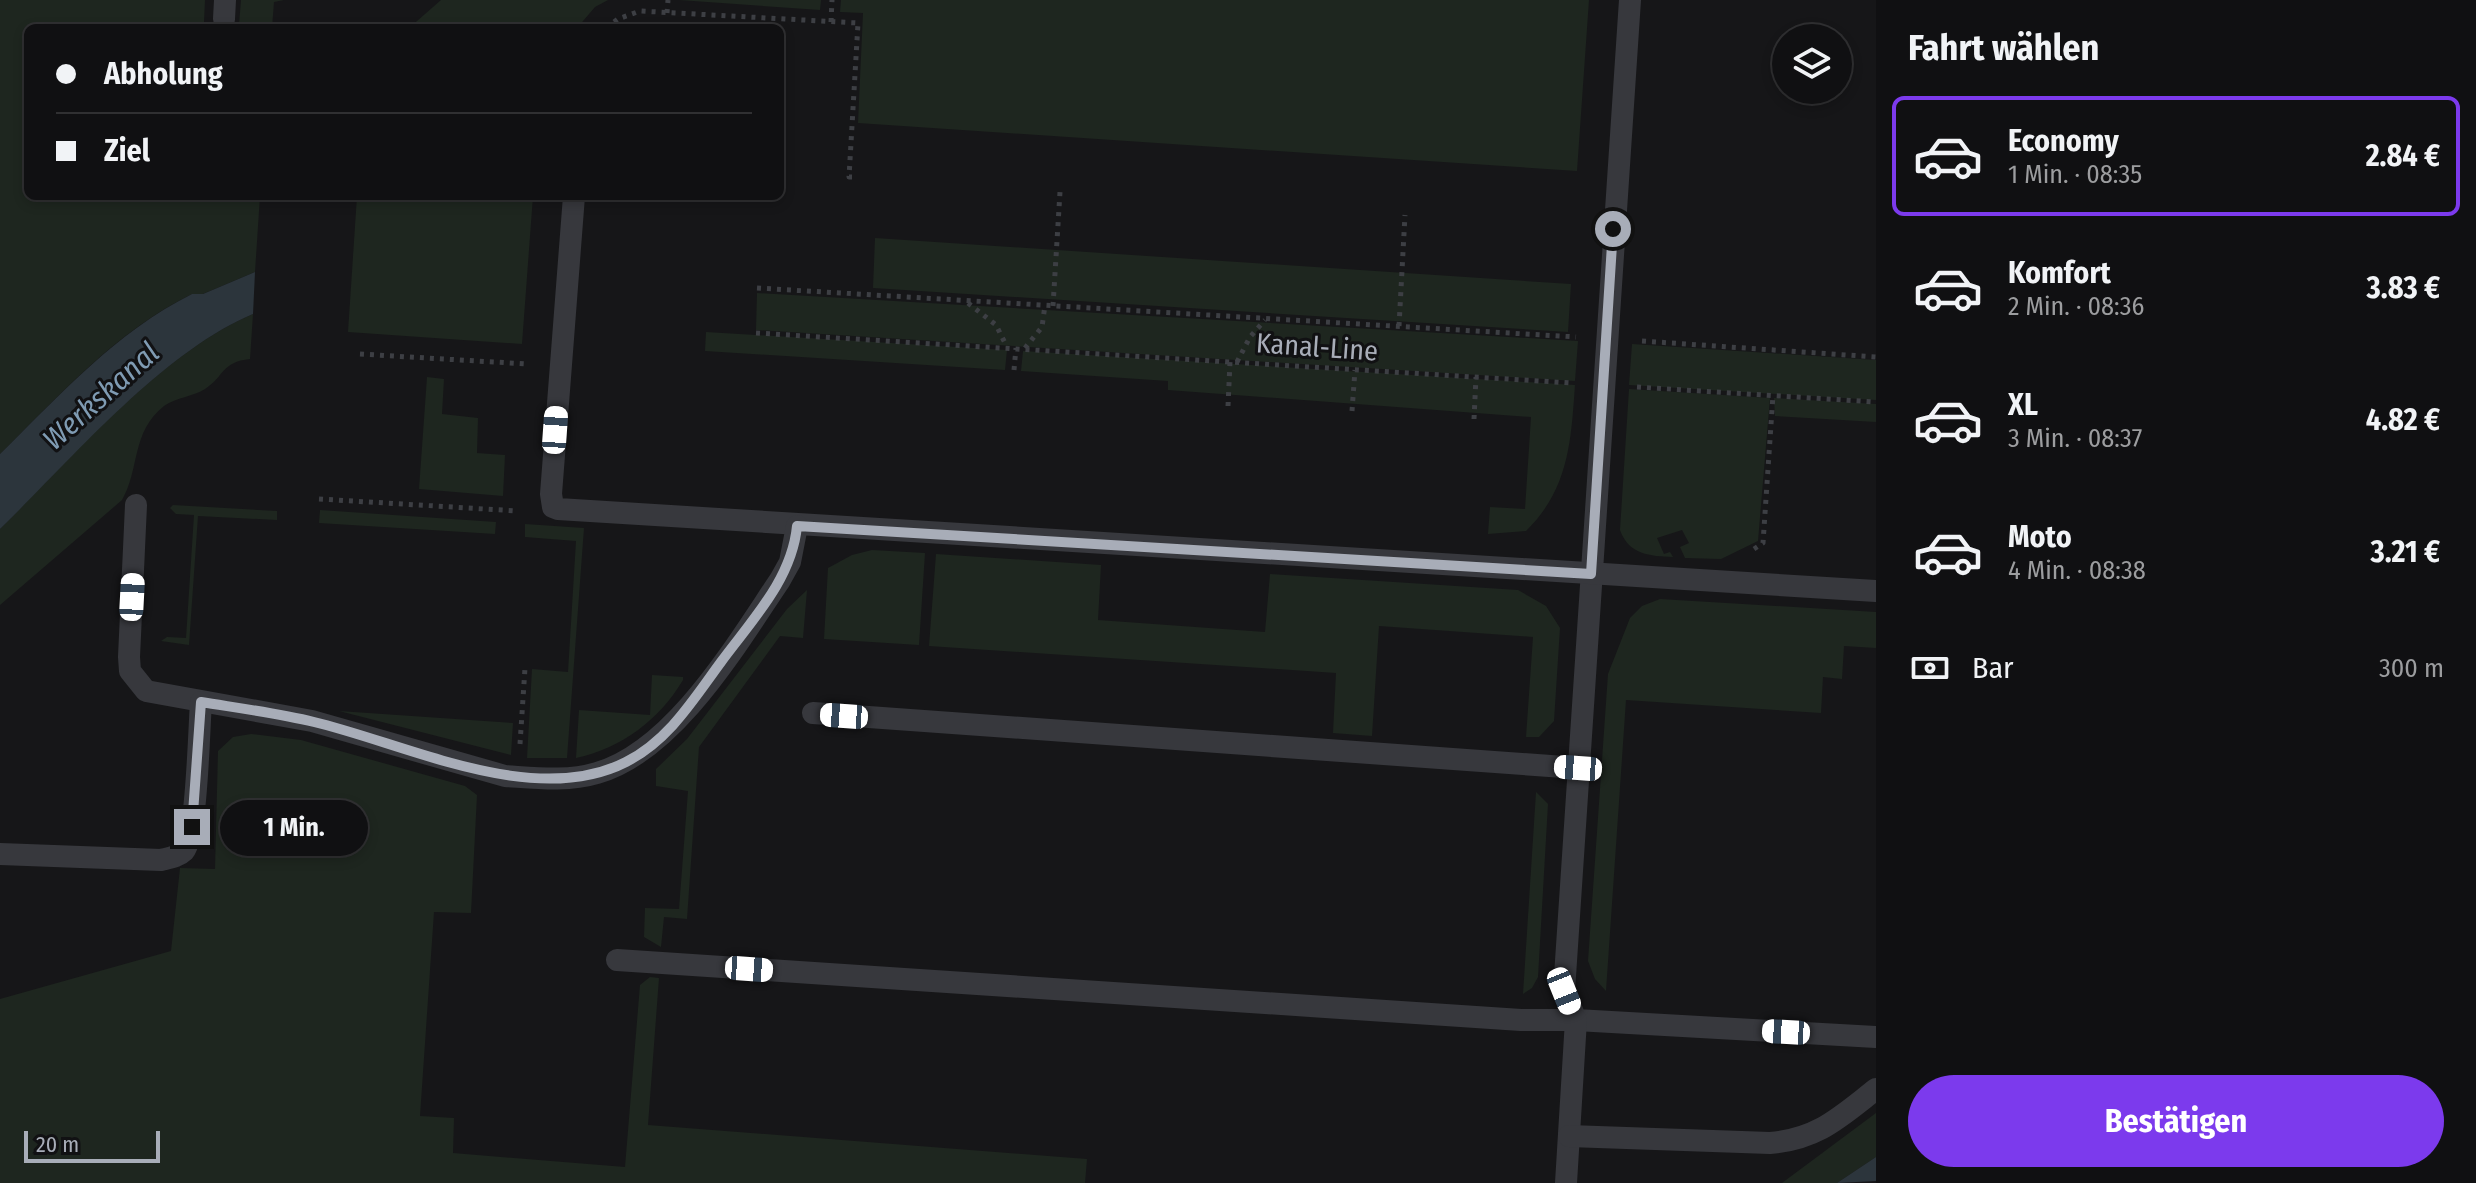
<!DOCTYPE html>
<html lang="de">
<head>
<meta charset="utf-8">
<style>
	body { margin:0; font-family:"Fira Sans Condensed",sans-serif; background:#1e1e20; color:#f1f3f6; height:100vh; display:flex; flex-direction:column; font-size:30px; white-space:nowrap }
	* { box-sizing:border-box; margin:0 }
	p { font-size:26px; color:#9c9d9f }
	.icon { flex:none; width:44px; height:44px; fill:none; stroke:currentColor; stroke-width:2; stroke-linecap:round; stroke-linejoin:round }
	.map { position:relative; flex:1; overflow:hidden }
	.details { display:flex; flex-direction:column; background:#101012; width:600px }
	.details>* { flex:none }
	.guide { position:absolute; left:24px; top:24px; width:760px; height:176px; border-radius:12px; box-shadow:0 4px 12px #0003,0 0 0 2px #303032; display:grid; align-content:center; height:176px; padding:0 32px; background:#101012 }
	.controls { position:absolute; left:1772px; top:24px; display:grid; gap:16px }
	.controls a { display:grid; place-items:center; width:80px; height:80px; border-radius:50%; background:#101012; box-shadow:0 4px 12px #0003,0 0 0 2px #303032; font-size:40px }
	.scale { position:absolute; left:24px; bottom:20px; width:136px; box-sizing:border-box; padding-left:8px; border:4px solid #a8adb8; border-top:0; font-size:22px; line-height:28px; white-space:nowrap; color:#a8adb8; -webkit-text-stroke:6px #111113; paint-order:stroke }
	.end { position:absolute; width:36px; height:36px; margin:-18px; border:10px solid #a8adb8; background:#111; box-shadow:0 0 0 4px #111 }
	.from { border-radius:50% }
	.bubble { position:absolute; height:56px; border-radius:28px; background:#101012; box-shadow:0 4px 12px #0003,0 0 0 2px #303032; font-size:26px; font-weight:700; line-height:56px; text-align:center }
	.car { position:absolute; width:24px; height:48px; margin:-24px -12px; border-radius:10px; box-shadow:0 0 6px 2px #0007; background:linear-gradient(#fff 24%,#345 0 40%,#fff 0 76%,#345 0 86%,#fff 0) }
	.guide b { display:flex; align-items:center; gap:28px; height:76px; font-size:30px }
	.guide b+b { border-top:2px solid #303032 }
	.guide i { width:20px; height:20px; background:#f1f3f6 }
	ul { padding:0; list-style:none }
	li { display:flex; align-items:center; gap:24px; height:120px; margin:0 16px 12px; padding:0 16px; border:4px solid transparent; border-radius:12px }
	li div { flex:1 }
	li b { display:block; font-size:30px }
	li em { font-style:normal; font-weight:700 }
	li.active { border-color:#7c3aed }
	li>.icon { width:72px; height:72px; stroke-width:1.5 }
	h2 { padding:0 32px; font-size:36px; line-height:96px }
	.pay { display:flex; align-items:center; gap:20px; height:88px; padding:0 32px; font-size:30px }
	.pay p { margin-inline-start:auto }
	.cta { display:flex; gap:16px; margin-top:auto; padding:16px 32px }
	.cta a { flex:1; height:92px; border-radius:48px; background:#7c3aed; color:#fff; font-size:32px; font-weight:700; line-height:92px; text-align:center }
	main { display:flex; flex:1; min-height:0 }
	.map>svg:first-child { display:block }
	.green { fill:#1e261f }
	.water { fill:#2c353c }
	.lines { fill:none; stroke-linecap:round; stroke-linejoin:round }
	.path { stroke:#3d3f44; stroke-width:5; stroke-dasharray:4 6; stroke-linecap:butt }
	.lane { stroke:#37383d; stroke-width:22 }
	.route { stroke:#a8adb8; stroke-width:10 }
	.labels { text-anchor:middle; dominant-baseline:central; stroke-width:6; stroke-linejoin:round; paint-order:stroke }
	.street-label { font-size:28px; fill:#a8adb8; stroke:#111113 }
	.water-label { font-size:30px; font-style:italic; fill:#7f9bb3; stroke:#111113 }
</style>
</head>
<body>
<main>
<div class="map">
<svg width="1876" height="1183" viewBox="0 0 1876 1183">
	<rect width="100%" height="100%" fill="#161618"/>
	<!-- green -->
	<g class="green">
		<path d="M0,0h205l-1,22 35,3 2,-25h43l-10,2 -2,26h-244v168h232l-5,76 -52,22h-11c-77,38 -132,101 -192,160z"/>
		<polygon points="441,0 608,0 595,7 577,28 409,28"/>
		<polygon points="679,0 821,0 820,10"/>
		<polygon points="841,0 1589,0 1577,171 858,123 863,13 840,12"/>
		<polygon points="357,196 533,196 522,344 348,332"/>
		<polygon points="875,238 1571,284 1568,332 873,288"/>
		<polygon points="757,293 1578,341 1575,381 756,330"/>
		<path d="M253,314l-3,45c-29,3 -25,17 -45,30 -13,8 -28,8 -41,17 -33,26 -24,63 -42,94l-122,105v-76c70,-69 162,-177 253,-215z"/>
		<polygon points="706,332 1007,350 1005,370 705,351"/>
		<polygon points="1632,344 1876,360 1876,400 1629,385"/>
		<path d="M1023,351l552,34c-4,56 -6,104 -49,146l-38,3 2,-27 35,2 6,-92 -363,-27v-9l-147,-10z"/>
		<polygon points="427,377 444,379 442,414 478,418 477,453 505,455 503,496 419,489"/>
		<path d="M1629,389l141,9 -12,143 -37,18 -36,-1 -5,-11 9,-4 -7,-13 -25,8 7,16 6,-2 3,5c-23,-1 -44,-2 -53,-27z"/>
		<polygon points="1774,398 1876,404 1876,422 1775,416"/>
		<polygon points="173,505 277,511 277,520 198,516 189,645 161,641 167,637 186,638 194,515 176,514 170,508"/>
		<polygon points="320,510 496,522 495,534 319,523"/>
		<polygon points="525,524 584,528 567,758 527,758 532,669 568,672 576,541 525,537"/>
		<polygon points="872,550 925,553 919,645 824,639 828,568 852,555"/>
		<polygon points="936,554 1101,565 1098,620 1265,632 1270,574 1518,590 1546,606 1560,628 1554,721 1539,737 1526,737 1533,637 1379,626 1372,736 1333,733 1336,673 929,646"/>
		<polygon points="807,590 803,638 780,636 699,747 687,919 664,917 661,947 644,937 645,908 679,909 688,791 656,786 656,769 687,739 787,609"/>
		<polygon points="1660,599 1876,612 1876,648 1844,646 1842,679 1823,677 1821,713 1626,700 1606,991 1595,979 1588,961 1608,674 1630,618 1642,606"/>
		<path d="M652,675l31,2v3c-24,40 -61,68 -107,78l3,-48 71,5z"/>
		<polygon points="339,711 513,723 511,755"/>
		<polygon points="251,734 301,740 465,786 477,795 471,913 434,912 420,1116 454,1118 453,1153 625,1167 640,985 650,977 659,978 648,1125 1087,1159 1085,1183 0,1183 0,999 171,951 180,868 215,869 218,751 233,737"/>
		<polygon points="1536,792 1548,804 1538,977 1532,988 1523,994"/>
		<polygon points="1876,1113 1876,1157 1837,1183 1782,1183"/>
	</g>
	<!-- water -->
	<g class="water">
		<path d="M255,272l-2,42c-91,38 -182,146 -253,215v-75c60,-59 116,-122 192,-160h11z"/>
		<polygon points="1876,1157 1876,1181 1837,1183"/>
	</g>
	<g class="lines">
		<!-- path -->
		<g class="path">
			<polyline points="667,13 668,0"/>
			<polyline points="831,22 832,0"/>
			<polyline points="606,28 618,19 640,11 858,23 849,177 854,177"/>
			<polyline points="757,288 1576,337"/>
			<polyline points="968,303 996,325 1007,347"/>
			<polyline points="1053,306 1060,192"/>
			<polyline points="1399,326 1405,215"/>
			<polyline points="756,333 1572,383"/>
			<polyline points="1642,341 1876,357"/>
			<polyline points="1025,348 1042,327 1045,305"/>
			<polyline points="360,354 527,364"/>
			<polyline points="1237,362 1250,337 1265,320"/>
			<polyline points="1014,370 1016,348"/>
			<polyline points="1637,387 1876,402"/>
			<polyline points="1228,406 1230,362"/>
			<polyline points="1352,411 1355,370"/>
			<polyline points="1474,419 1476,377"/>
			<polyline points="319,499 518,511"/>
			<polyline points="1754,549 1763,543 1773,395"/>
			<polyline points="520,744 525,668"/>
		</g>
		<!-- lane -->
		<g class="lane">
			<polyline points="1630,0 1564,991 1576,1020 1876,1037"/>
			<polyline points="224,19 225,0"/>
			<polyline points="574,196 551,494 553,507 558,509 1876,591"/>
			<path d="M136,505l-7,152 1,14 16,20 166,30 193,55c31,2 62,6 92,-3 77,-22 139,-128 183,-193l10,-18 7,-36"/>
			<polyline points="813,713 1578,768"/>
			<path d="M0,854l161,6c8,-2 17,-3 23,-9 13,-14 15,-124 17,-149"/>
			<polyline points="617,960 1521,1020 1576,1020 1566,1183"/>
			<path d="M1569,1136l201,7c48,-4 70,-26 106,-54"/>
		</g>
	</g>
	<g class="lines">
		<!-- route -->
		<path class="route" d="M192,827l9,-125c37,6 76,11 113,20 93,22 220,87 312,40 43,-22 67,-62 95,-100 31,-42 71,-83 76,-136l794,48 22,-345"/>
	</g>
	<g class="labels">
		<!-- street labels -->
		<g class="street-label">
			<text transform="translate(1317 347) rotate(4)">Kanal-Line</text>
		</g>
		<!-- water labels -->
		<g class="water-label">
			<text transform="translate(101 396) rotate(-42)">Werkskanal</text>
		</g>
	</g>
</svg>
<div class="controls">
<a><svg class="icon" aria-label="layers" viewBox="0 0 24 24"><path d="M12 4l9 5-9 5-9-5zM3 14l9 5 9-5"/></svg></a>
</div>
<div class="scale">20 m</div>
<i class="end from" style="left:1613px;top:229px"></i>
<i class="end" style="left:192px;top:827px"></i>
<div class="bubble" style="left:220px;top:800px;width:148px">1 Min.</div>
<i class="car" style="left:555px;top:430px;rotate:4deg"></i>
<i class="car" style="left:132px;top:597px;rotate:3deg"></i>
<i class="car" style="left:844px;top:716px;rotate:274deg"></i>
<i class="car" style="left:1578px;top:768px;rotate:274deg"></i>
<i class="car" style="left:749px;top:969px;rotate:94deg"></i>
<i class="car" style="left:1564px;top:991px;rotate:158deg"></i>
<i class="car" style="left:1786px;top:1032px;rotate:273deg"></i>
<div class="guide">
<b><i class="from"></i>Abholung</b>
<b><i></i>Ziel</b>
</div>
</div>
<section class="details">
<h2>Fahrt wählen</h2>
<ul>
<li class="active"><svg class="icon" aria-label="car" viewBox="0 0 24 24"><path d="M5 17H2v-5l4-1 3-4h7l3 4 3 1v5h-3M9 17h6M6 11h13"/><circle cx="7" cy="17" r="2"/><circle cx="17" cy="17" r="2"/></svg><div><b>Economy</b><p>1 Min. · 08:35</p></div><em>2.84 €</em></li>
<li><svg class="icon" aria-label="car" viewBox="0 0 24 24"><path d="M5 17H2v-5l4-1 3-4h7l3 4 3 1v5h-3M9 17h6M6 11h13"/><circle cx="7" cy="17" r="2"/><circle cx="17" cy="17" r="2"/></svg><div><b>Komfort</b><p>2 Min. · 08:36</p></div><em>3.83 €</em></li>
<li><svg class="icon" aria-label="car" viewBox="0 0 24 24"><path d="M5 17H2v-5l4-1 3-4h7l3 4 3 1v5h-3M9 17h6M6 11h13"/><circle cx="7" cy="17" r="2"/><circle cx="17" cy="17" r="2"/></svg><div><b>XL</b><p>3 Min. · 08:37</p></div><em>4.82 €</em></li>
<li><svg class="icon" aria-label="car" viewBox="0 0 24 24"><path d="M5 17H2v-5l4-1 3-4h7l3 4 3 1v5h-3M9 17h6M6 11h13"/><circle cx="7" cy="17" r="2"/><circle cx="17" cy="17" r="2"/></svg><div><b>Moto</b><p>4 Min. · 08:38</p></div><em>3.21 €</em></li>
</ul>
<div class="pay"><svg class="icon" aria-label="cash" viewBox="0 0 24 24"><path d="M3 7h18v10H3z"/><circle cx="12" cy="12" r="2"/></svg>Bar<p>300 m</p></div>
<div class="cta"><a>Bestätigen</a></div>
</section>
</main>
</body>
</html>
